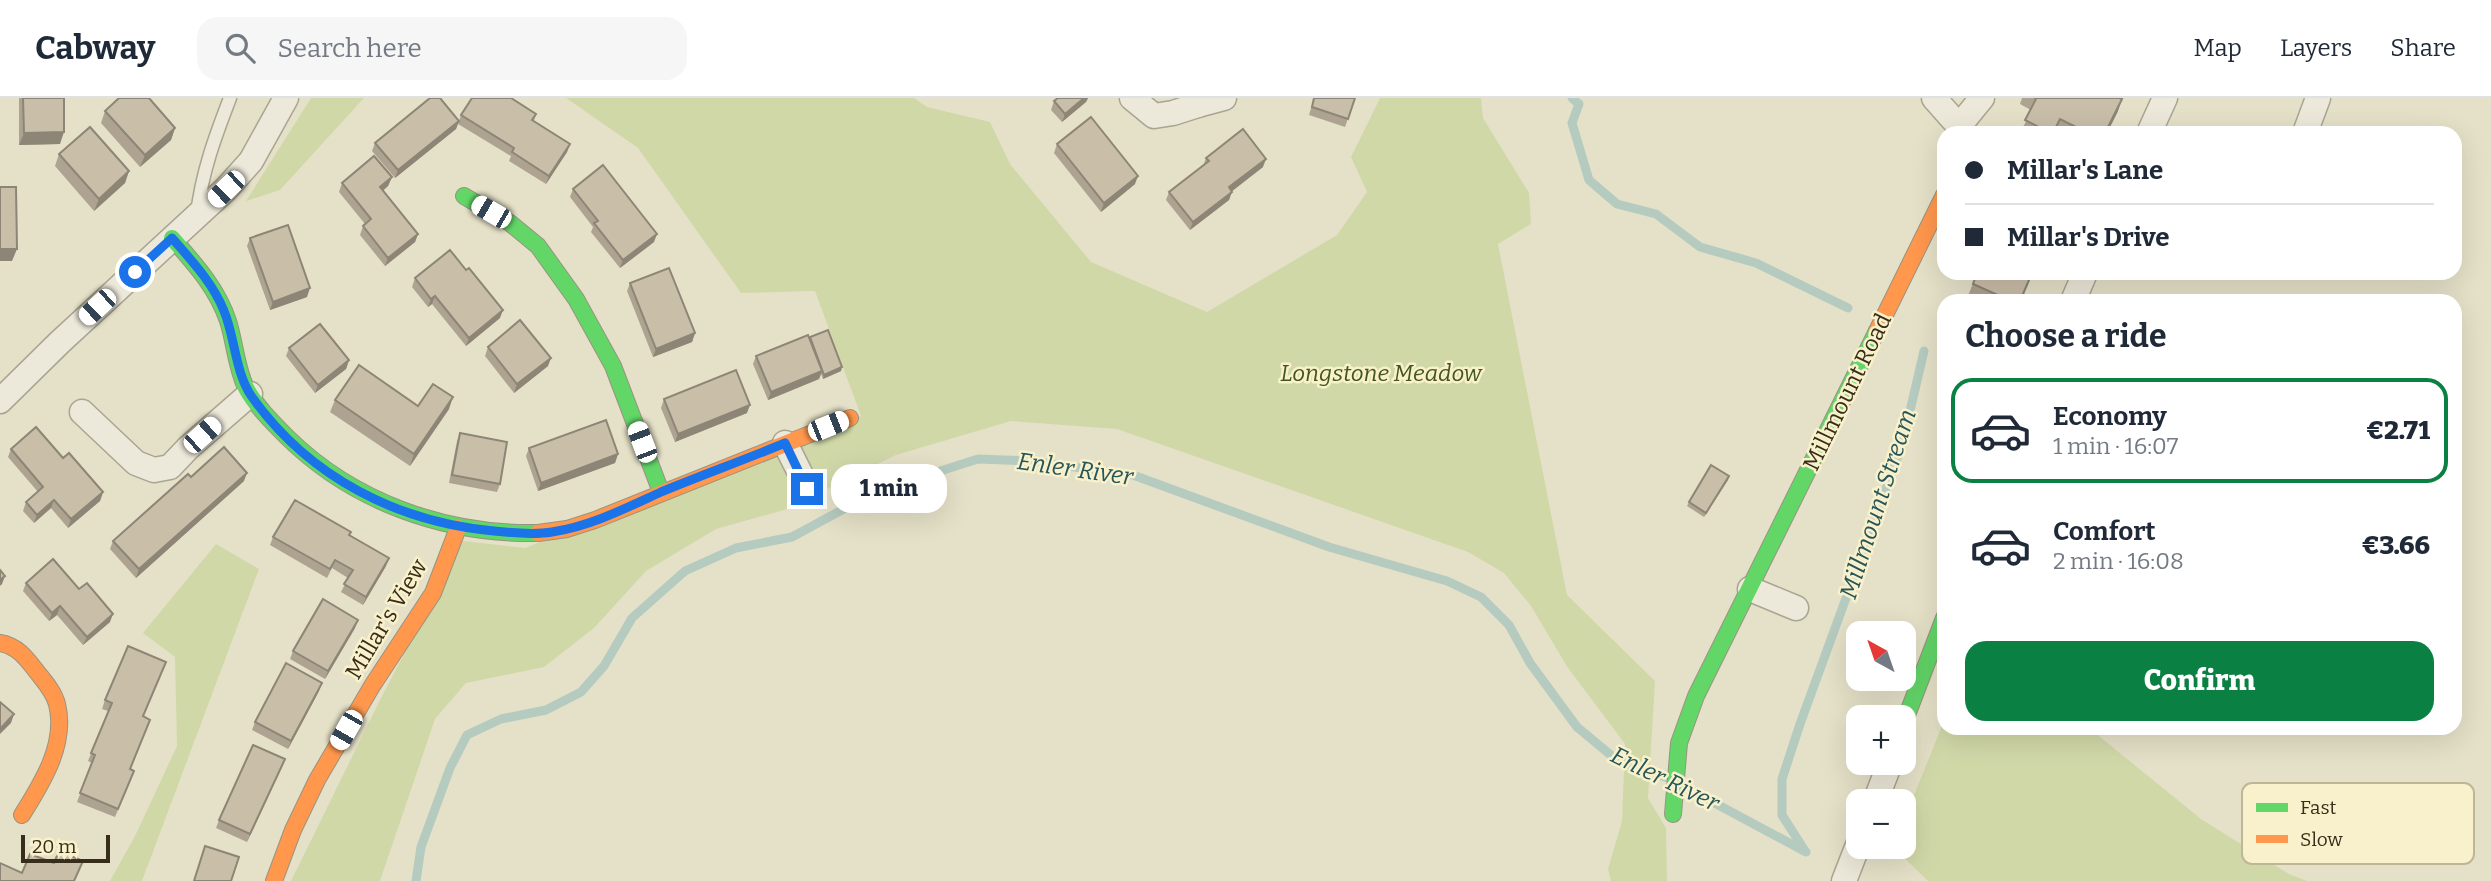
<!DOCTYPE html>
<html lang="en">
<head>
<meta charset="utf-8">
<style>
	body { margin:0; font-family:Bitter,serif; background:#f6f6f7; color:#1f2937; height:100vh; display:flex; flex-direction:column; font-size:26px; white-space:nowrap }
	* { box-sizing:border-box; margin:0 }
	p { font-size:23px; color:#747a83 }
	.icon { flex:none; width:38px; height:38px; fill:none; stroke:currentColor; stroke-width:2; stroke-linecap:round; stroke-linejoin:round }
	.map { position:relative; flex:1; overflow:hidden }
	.details { position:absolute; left:1937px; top:196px; width:525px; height:441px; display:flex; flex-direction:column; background:#fff; border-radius:21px; box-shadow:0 7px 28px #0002 }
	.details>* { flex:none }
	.top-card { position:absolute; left:1937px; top:28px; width:525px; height:154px; border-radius:21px; box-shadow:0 7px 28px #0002; display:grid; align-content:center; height:154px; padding:0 28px; background:#fff }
	.needle { width:46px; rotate:320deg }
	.fabs { position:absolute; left:1846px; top:523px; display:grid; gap:14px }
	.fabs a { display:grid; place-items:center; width:70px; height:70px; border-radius:14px; background:#fff; box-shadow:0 7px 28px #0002; font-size:35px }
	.scale { position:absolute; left:21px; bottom:18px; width:89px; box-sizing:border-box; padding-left:7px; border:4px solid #382c1a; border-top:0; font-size:19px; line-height:24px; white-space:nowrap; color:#382c1a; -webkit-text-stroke:5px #f9f1cb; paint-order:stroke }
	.end { position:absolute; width:32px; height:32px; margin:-16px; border:9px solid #1a73e8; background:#fff; box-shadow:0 0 0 4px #fff }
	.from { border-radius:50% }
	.bubble { position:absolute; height:49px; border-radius:21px; background:#fff; box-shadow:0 7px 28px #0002; font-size:23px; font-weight:800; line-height:49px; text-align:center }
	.car { position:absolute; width:21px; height:42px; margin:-21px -10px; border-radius:9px; box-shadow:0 0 5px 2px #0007; background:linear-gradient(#fff 24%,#345 0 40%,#fff 0 76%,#345 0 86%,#fff 0) }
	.top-card b { display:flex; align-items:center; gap:24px; height:66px; font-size:26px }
	.top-card b+b { border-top:2px solid #e0e1e3 }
	.top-card i { width:18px; height:18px; background:#1f2937 }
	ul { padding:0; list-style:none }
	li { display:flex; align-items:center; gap:21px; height:105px; margin:0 14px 10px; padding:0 14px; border:4px solid transparent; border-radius:21px }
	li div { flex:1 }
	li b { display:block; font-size:26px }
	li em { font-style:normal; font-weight:800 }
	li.current { border-color:#0b8043 }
	li>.icon { width:63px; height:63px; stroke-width:1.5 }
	h2 { padding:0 28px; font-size:32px; line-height:84px }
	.button { display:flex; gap:14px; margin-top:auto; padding:14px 28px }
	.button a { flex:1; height:80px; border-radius:21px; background:#0b8043; color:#fff; font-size:28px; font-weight:800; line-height:80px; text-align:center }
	header { display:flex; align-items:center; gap:42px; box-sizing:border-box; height:98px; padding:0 35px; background:#fff; border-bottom:2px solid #e0e1e3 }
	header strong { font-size:33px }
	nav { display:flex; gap:38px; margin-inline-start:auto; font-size:24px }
	.search { width:490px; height:63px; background:#f6f6f7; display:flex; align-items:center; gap:18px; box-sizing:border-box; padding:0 24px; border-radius:21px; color:#747a83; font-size:26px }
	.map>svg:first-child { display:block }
	.green { fill:#d1d8a8 }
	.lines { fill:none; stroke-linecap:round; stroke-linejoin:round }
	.stream { stroke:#b5cbc0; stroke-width:9 }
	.lane-casing { stroke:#aaa492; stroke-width:15 }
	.street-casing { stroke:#aaa492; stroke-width:27 }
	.fast-casing { stroke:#999382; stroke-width:18 }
	.slow-casing { stroke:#999382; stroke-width:18 }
	.lane { stroke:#ece9da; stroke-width:12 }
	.street { stroke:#ece9da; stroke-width:24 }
	.fast { stroke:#63d668; stroke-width:16 }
	.slow { stroke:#ff974d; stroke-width:16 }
	.wall { fill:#ada390 }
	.shaded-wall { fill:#8d8576 }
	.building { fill:#c9bea8; stroke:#8d8576; stroke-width:2 }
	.route { stroke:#1a73e8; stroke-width:9 }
	.labels { text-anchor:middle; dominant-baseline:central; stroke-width:5; stroke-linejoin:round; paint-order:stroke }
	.park-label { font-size:23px; font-style:italic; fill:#41571e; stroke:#f9f1cb }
	.street-label { font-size:23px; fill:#382c1a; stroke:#f9f1cb }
	.water-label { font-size:24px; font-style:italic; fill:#27565a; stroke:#f9f1cb }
	.key { fill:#f9f1cb; stroke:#bfb696; stroke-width:2 }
	.key-label { font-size:19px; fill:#382c1a }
</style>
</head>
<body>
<header>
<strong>Cabway</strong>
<div class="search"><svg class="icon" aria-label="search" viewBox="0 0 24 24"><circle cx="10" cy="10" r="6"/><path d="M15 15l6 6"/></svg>Search here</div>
<nav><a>Map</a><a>Layers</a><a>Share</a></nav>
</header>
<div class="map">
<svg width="2491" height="783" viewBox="0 0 2491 783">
	<rect width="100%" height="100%" fill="#e5e1c8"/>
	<!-- green -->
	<g class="green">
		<polygon points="311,0 364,0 280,92 246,103"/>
		<polygon points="566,0 914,0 927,9 990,24 1010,66 1091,164 1207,214 1337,137 1367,94 1351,59 1380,0 1481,0 1483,20 1529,95 1531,126 1498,146 1567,497 1655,583 1648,700 1666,730 1667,783 1611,783 1608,771 1622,723 1625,646 1568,570 1531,508 1504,475 1468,454 1117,331 1011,323 896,357 784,412 716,431 646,473 594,530 544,569 466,585 435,621 380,783 291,783 381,600 463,443 525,450 861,318 815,193 741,195 638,50"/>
		<polygon points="216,446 259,471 142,783 110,783 135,738 177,648 175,559 143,535"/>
		<polygon points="1944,623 1944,630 2089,630 2201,721 2289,776 2307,783 1928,783 1893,749 1904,749 1904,722"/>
	</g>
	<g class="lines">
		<!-- stream -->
		<g class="stream">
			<polyline points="1572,0 1579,6 1572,25 1589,82 1617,106 1656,116 1700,149 1756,165 1848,210"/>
			<polyline points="1683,688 1806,754"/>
			<polyline points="1805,753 1782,717 1782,681 1800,626 1902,347 1924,253"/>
			<polyline points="416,783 421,749 450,670 467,637 501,621 546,612 581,594 604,568 632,520 685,473 736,450 792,439 877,393 978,361 1031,363 1133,377 1329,449 1447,483 1481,499 1509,527 1530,565 1577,629 1618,663 1668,680"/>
		</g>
		<defs>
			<path id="lane" d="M197,116c5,-42 18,-77 33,-116"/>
			<g id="street">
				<polyline points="1132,0 1154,18 1173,15 1198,7"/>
				<polyline points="1193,0 1198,7 1224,0"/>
				<polyline points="1934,0 1965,35"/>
				<polyline points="1959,28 1982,0"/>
				<polyline points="2149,35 2165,0"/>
				<polyline points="2305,35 2318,0"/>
				<polyline points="2073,203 2085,175"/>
				<polyline points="0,303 60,244 226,91 251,63 286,0"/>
				<polyline points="82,314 136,365 154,372 170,369 188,350 250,296"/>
				<polyline points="785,345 808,391"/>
				<polyline points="1750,491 1796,510"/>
				<polyline points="1875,704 1890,665"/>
				<polyline points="1844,783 1858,747"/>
			</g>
			<g id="fast">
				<polyline points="464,98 510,125 538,148 576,201 613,268 661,394"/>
				<path d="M172,140c22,25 45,50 56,83 7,22 8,46 18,67 10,18 26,34 41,49 66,65 158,98 251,96"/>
				<polyline points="1904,625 1944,520"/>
				<polyline points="1673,716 1679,645 1696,598 1877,233"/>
			</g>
			<g id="slow">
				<polyline points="1877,233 1944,97"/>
				<polyline points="538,435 567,431 595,422 850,320"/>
				<path d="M0,545c18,3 27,16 37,29 8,10 17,20 20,32 10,40 -15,79 -35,111"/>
				<polyline points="274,783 293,732 317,682 372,588 433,495 458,430"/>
			</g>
		</defs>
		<!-- lane casing -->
		<use href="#lane" class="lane-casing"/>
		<!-- street casing -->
		<use href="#street" class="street-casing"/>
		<!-- fast casing -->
		<use href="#fast" class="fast-casing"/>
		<!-- slow casing -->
		<use href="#slow" class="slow-casing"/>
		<!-- lane -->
		<use href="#lane" class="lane"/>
		<!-- street -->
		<use href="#street" class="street"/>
		<!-- fast -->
		<use href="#fast" class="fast"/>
		<!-- slow -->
		<use href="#slow" class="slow"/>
	</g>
	<!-- wall -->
	<g class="wall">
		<polygon points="19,0 64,0 60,46 19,47"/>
		<polygon points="1056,0 1088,0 1086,4 1062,24 1051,12 1054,3 1057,1"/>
		<polygon points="1314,0 1355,0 1345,29 1309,17"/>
		<polygon points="2022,0 2119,0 2118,13 2107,35 2060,35 2056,33 2054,35 2023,35 2021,34 2031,12 2020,6"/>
		<polygon points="105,13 175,30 171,42 140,69 101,25"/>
		<polygon points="536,16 534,23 570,46 567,54 546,86 509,63 511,58 458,26 461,17"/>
		<polygon points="459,23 456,31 395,80 372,53 375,45"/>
		<polygon points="1057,46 1135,86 1101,114 1054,55"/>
		<polygon points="59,56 129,73 125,85 94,113 55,68"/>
		<polygon points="1206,60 1263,69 1231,93 1229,102 1190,132 1166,102 1169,94 1203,68"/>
		<polygon points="392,79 388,88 383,93 418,136 415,144 385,168 360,137 363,128 365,126 339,94 342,85"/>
		<polygon points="573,91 654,144 620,170 591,134 593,129 570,99"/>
		<polygon points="250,140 307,199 270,212 247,148"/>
		<polygon points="1977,175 2033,175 2021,203 1981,203 1968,198"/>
		<polygon points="415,180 500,220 466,248 432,206 428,209 412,189"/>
		<polygon points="630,185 695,235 692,244 653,259 627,193"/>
		<polygon points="809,241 841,273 823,281 821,276 819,281 768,302 753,266 756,258"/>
		<polygon points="488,249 548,268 514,295 485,258"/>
		<polygon points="289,250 349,262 346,271 315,295 286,258"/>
		<polygon points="664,301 747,315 675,344 661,310"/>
		<polygon points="335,302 418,308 449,311 410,368 330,314"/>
		<polygon points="460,335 500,386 497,394 449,385 457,343"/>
		<polygon points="529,350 618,356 615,365 538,393 526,358"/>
		<polygon points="11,351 63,360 103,394 100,403 68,430 51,410 34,425 23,413 26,404 38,394 8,359"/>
		<polygon points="1729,378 1704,419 1687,408 1689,404"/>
		<polygon points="191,379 244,383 136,480 110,451 113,443"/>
		<polygon points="350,437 386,468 363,507 341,494 348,480 332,470 327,480 270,447 273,439"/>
		<polygon points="26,485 79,491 110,524 83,547 57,517 49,523 23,493"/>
		<polygon points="355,530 325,581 290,561 293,553"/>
		<polygon points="319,593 288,651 252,632 255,624"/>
		<polygon points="105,602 144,619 130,671 131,681 115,719 77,704 92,665 88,663 108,613 102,611"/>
		<polygon points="285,661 247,744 216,730 219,722"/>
	</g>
	<!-- shaded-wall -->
	<g class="shaded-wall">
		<polygon points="1084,0 1088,0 1086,4 1062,24 1065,16"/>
		<polygon points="2122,1 2118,13 2107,35 2105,35"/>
		<polygon points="459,23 456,31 395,80 398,72"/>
		<polygon points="175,30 171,42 140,69 145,57"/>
		<polygon points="64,34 60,46 19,47 24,35"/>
		<polygon points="570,46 567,54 546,86 549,78"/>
		<polygon points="1266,61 1263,69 1226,98 1229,89"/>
		<polygon points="129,73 125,85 94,113 99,101"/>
		<polygon points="1138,78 1135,86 1101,114 1104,105"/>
		<polygon points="392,79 388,88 377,97 380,89"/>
		<polygon points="1232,94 1229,102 1190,132 1193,124"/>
		<polygon points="418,136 415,144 385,168 388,160"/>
		<polygon points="657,136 654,144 620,170 623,162"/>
		<polygon points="0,151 17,151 12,163 0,163"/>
		<polygon points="310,190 307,199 270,212 273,204"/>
		<polygon points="435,198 432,206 428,209 431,201"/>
		<polygon points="503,212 500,220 466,248 469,240"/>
		<polygon points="695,235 692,244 653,259 656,251"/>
		<polygon points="551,260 548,268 514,295 517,286"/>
		<polygon points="349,262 346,271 315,295 318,287"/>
		<polygon points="842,269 841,273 823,281 824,277"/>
		<polygon points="822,273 819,281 768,302 771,294"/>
		<polygon points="453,299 449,311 410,368 414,356"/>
		<polygon points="750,307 747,315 675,344 678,336"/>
		<polygon points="618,356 615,365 538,393 541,385"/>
		<polygon points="247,375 244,383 136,480 139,471"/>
		<polygon points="1729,378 1728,382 1704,419 1706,415"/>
		<polygon points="103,394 100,403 68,430 71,421"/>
		<polygon points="54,402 51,410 34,425 37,417"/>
		<polygon points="389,460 386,468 363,507 366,499"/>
		<polygon points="5,478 2,486 0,488 0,482"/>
		<polygon points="60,508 57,517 49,523 52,515"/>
		<polygon points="113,516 110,524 83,547 87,539"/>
		<polygon points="358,522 355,530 325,581 328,573"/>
		<polygon points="322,585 319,593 288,651 291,643"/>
		<polygon points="14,616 11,625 0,636 0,631"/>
		<polygon points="285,661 282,669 247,744 250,736"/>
	</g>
	<!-- building -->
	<g class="building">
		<polygon points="23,0 64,0 64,34 24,35"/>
		<polygon points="119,0 149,0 175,30 145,57 105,13"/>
		<polygon points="430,0 440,0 459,23 398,72 375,45"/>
		<polygon points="472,0 511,0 536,16 532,22 570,46 549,78 512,54 514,50 461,17"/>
		<polygon points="1058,0 1084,0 1065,16 1054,3"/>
		<polygon points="1314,0 1355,0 1348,21 1312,9"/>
		<polygon points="2035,0 2119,0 2122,1 2105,35 2088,35 2060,21 2053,35 2051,35 2025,22 2036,1"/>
		<polygon points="1091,19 1138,78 1104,105 1057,46"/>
		<polygon points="90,29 129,73 99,101 59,56"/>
		<polygon points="1243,31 1266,61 1229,89 1232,94 1193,124 1169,94 1209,63 1206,60"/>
		<polygon points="374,58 392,79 380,89 418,136 388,160 363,128 371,121 342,85"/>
		<polygon points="603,67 657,136 623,162 594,125 598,123 573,91"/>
		<polygon points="0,89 16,89 17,151 0,151"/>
		<polygon points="288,127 310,190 273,204 250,140"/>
		<polygon points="450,152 466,172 469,170 503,212 469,240 435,198 431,201 415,180"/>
		<polygon points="669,170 695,235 656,251 630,185"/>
		<polygon points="1977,175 2032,175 2020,203 2011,203 1973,186"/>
		<polygon points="520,222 551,260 517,286 488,249"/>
		<polygon points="320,226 349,262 318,287 289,250"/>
		<polygon points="828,232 842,269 824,277 810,239"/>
		<polygon points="808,237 822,273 771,294 756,258"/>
		<polygon points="359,267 418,308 433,286 453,299 414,356 335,302"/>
		<polygon points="736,272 750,307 678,336 664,301"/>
		<polygon points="606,322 618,356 541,385 529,350"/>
		<polygon points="36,329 63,360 69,355 103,394 71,421 54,402 37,417 26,404 43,389 11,351"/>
		<polygon points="460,335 507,344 500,386 452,377"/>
		<polygon points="224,349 247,375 139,471 113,443 188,376 191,379"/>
		<polygon points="1711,367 1729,378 1706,415 1689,404"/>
		<polygon points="295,402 351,434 349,437 389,460 366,499 344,486 353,472 335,462 330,471 273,439"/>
		<polygon points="53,461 79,491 87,485 113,516 87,539 60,508 52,515 26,485"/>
		<polygon points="0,472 5,478 0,482"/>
		<polygon points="323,501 358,522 328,573 293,553"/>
		<polygon points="128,548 166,564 143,618 150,622 130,671 134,673 118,711 80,695 95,657 91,655 112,605 105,602"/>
		<polygon points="286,565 322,585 291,643 255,624"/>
		<polygon points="0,604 14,616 0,631"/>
		<polygon points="253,647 285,661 250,736 219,722"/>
		<polygon points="205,748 239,759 231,783 194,783"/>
		<polygon points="59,753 83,763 74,783 0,783 0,765 22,775 30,756 54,765"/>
	</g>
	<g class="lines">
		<!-- route -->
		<path class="route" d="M135,174l37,-34c19,22 41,45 52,73 11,26 11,62 28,86 57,80 145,125 242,134 18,2 40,4 58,1 39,-6 74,-24 109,-40 41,-17 83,-32 124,-49l22,46"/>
	</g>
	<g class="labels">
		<!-- park labels -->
		<g class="park-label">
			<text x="1381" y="275">Longstone Meadow</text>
		</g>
		<!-- street labels -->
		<g class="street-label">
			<text transform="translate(1847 294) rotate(-64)">Millmount Road</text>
			<text transform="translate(386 521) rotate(-59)">Millar's View</text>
		</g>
		<!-- water labels -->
		<g class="water-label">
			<text transform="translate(1075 371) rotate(8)">Enler River</text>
			<text transform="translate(1878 406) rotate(-72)">Millmount Stream</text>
			<text transform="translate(1665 681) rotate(26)">Enler River</text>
		</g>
	</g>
	<!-- legend -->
	<rect x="2242" y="685" width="232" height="81" rx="10" class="key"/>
	<rect x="2256" y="705" width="32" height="9" fill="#63d668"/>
	<rect x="2256" y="737" width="32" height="8" fill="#ff974d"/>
	<g class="key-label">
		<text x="2300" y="716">Fast</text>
		<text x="2300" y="748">Slow</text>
	</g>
</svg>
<div class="fabs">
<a><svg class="needle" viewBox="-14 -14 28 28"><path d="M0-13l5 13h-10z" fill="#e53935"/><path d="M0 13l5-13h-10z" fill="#747a83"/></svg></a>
<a>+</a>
<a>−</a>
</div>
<div class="scale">20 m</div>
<i class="end from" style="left:135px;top:174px"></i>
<i class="end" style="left:807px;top:391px"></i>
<div class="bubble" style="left:831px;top:366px;width:116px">1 min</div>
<i class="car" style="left:226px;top:91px;rotate:226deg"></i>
<i class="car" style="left:491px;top:114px;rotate:300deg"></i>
<i class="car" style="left:97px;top:209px;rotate:227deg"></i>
<i class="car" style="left:828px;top:328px;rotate:68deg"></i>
<i class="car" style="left:202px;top:337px;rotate:48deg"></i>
<i class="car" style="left:642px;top:344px;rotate:339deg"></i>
<i class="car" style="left:346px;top:632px;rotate:210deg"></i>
<div class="top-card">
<b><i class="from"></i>Millar's Lane</b>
<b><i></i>Millar's Drive</b>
</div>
<section class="details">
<h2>Choose a ride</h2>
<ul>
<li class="current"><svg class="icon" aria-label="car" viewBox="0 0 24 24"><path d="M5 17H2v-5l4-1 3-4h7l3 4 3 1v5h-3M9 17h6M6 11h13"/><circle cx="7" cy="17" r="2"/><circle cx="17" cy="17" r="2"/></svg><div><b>Economy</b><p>1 min · 16:07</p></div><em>€2.71</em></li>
<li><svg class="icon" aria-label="car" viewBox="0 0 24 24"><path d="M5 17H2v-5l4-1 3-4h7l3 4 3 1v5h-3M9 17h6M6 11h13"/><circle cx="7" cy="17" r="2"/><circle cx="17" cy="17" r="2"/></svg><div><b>Comfort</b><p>2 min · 16:08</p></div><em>€3.66</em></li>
</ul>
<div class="button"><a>Confirm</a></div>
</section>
</div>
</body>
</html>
